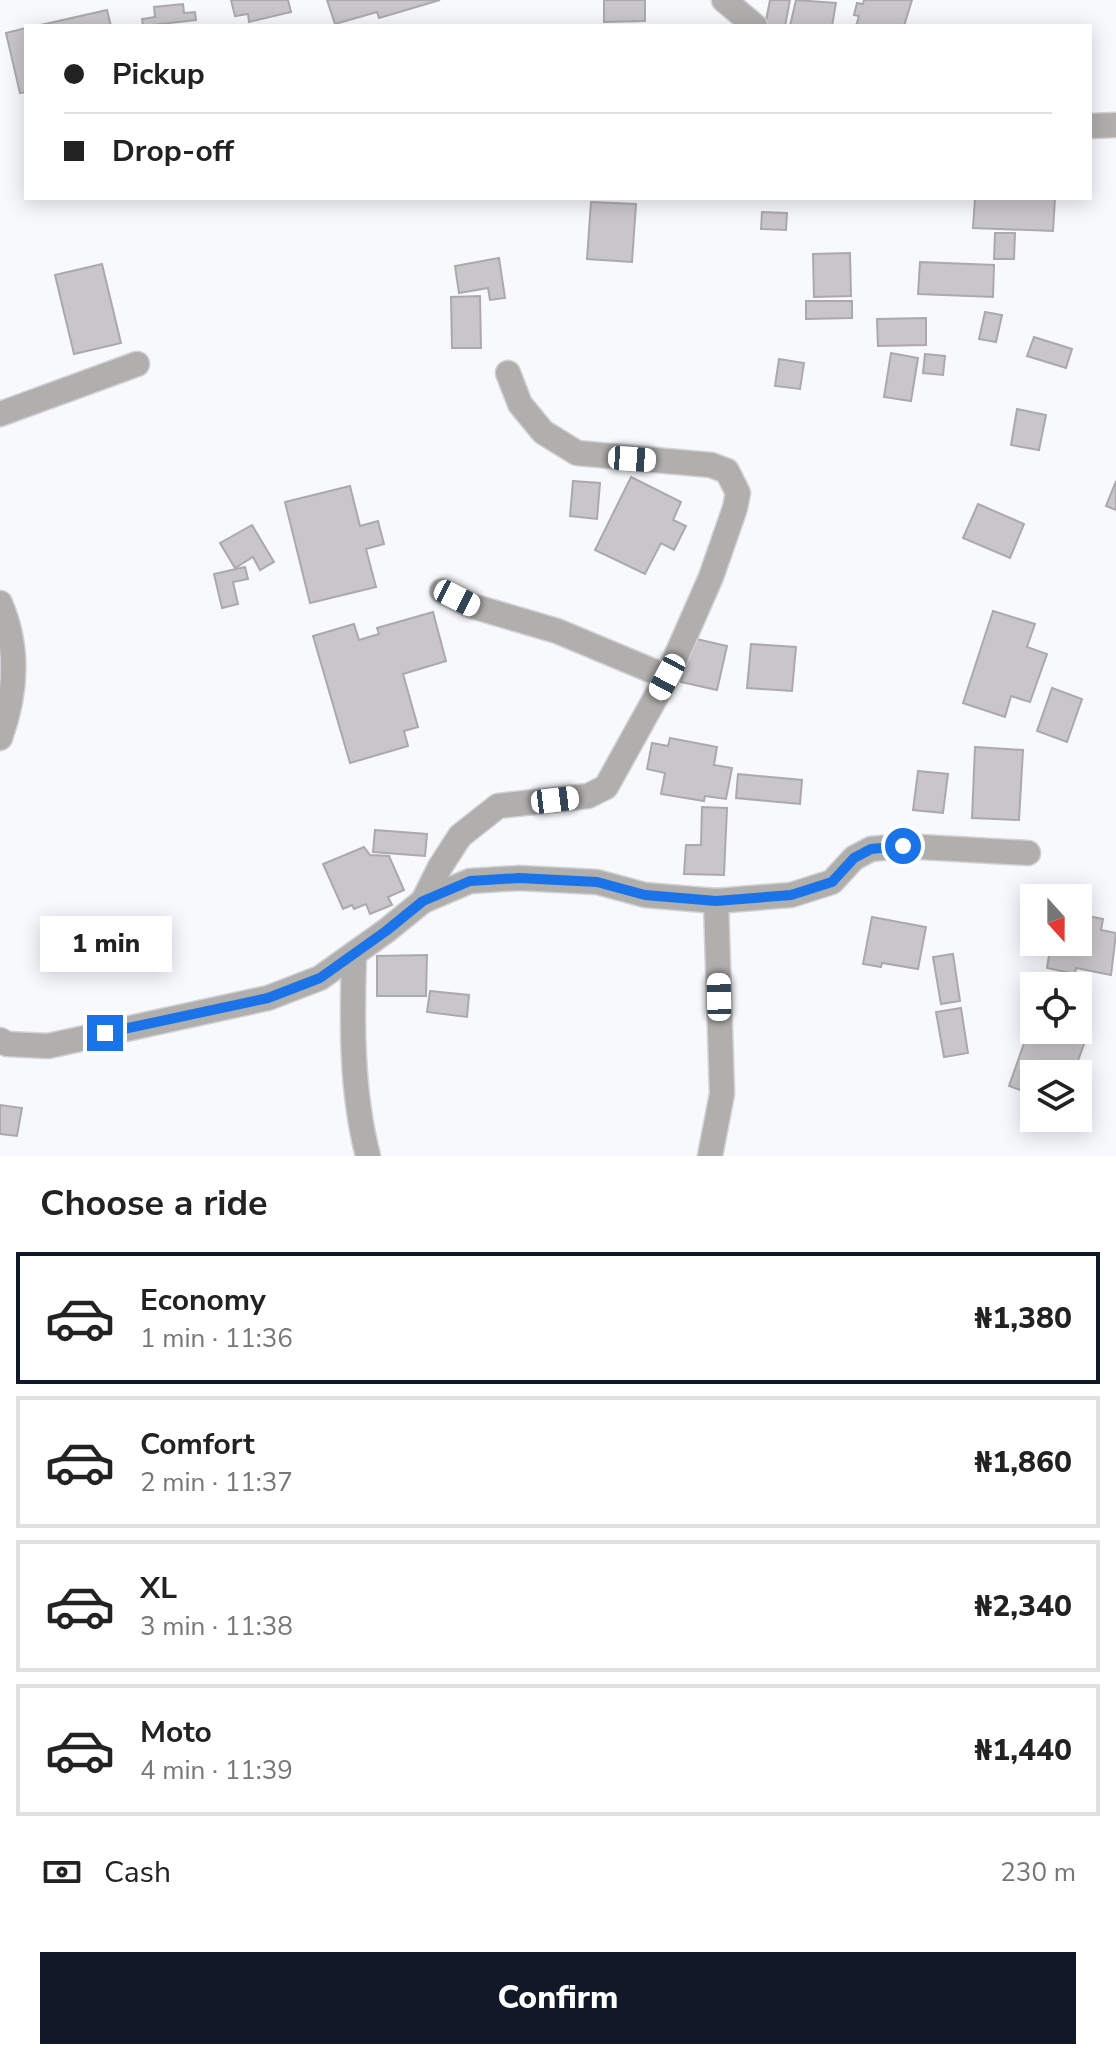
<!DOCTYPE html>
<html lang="en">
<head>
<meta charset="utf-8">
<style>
	body { margin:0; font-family:"Nunito Sans",sans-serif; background:#f2f2f2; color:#222; height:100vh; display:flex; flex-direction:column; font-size:30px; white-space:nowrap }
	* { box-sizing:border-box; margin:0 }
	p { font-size:26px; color:#767676 }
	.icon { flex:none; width:44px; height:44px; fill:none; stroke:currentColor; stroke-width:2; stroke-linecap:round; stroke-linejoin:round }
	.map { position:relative; height:1156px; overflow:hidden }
	.sheet { display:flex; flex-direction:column; background:#fff; flex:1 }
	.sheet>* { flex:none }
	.hud { position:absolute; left:24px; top:24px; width:1068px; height:176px; border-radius:0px; box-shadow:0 4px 20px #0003; display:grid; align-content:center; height:176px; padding:0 40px; background:#fff }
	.needle { width:52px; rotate:159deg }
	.fabs { position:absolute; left:1020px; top:884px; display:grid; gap:16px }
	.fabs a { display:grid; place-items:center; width:72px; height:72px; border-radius:0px; background:#fff; box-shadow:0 4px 20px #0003; font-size:40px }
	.end { position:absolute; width:36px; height:36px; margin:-18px; border:10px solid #1a73e8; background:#fff; box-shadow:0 0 0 4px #fff }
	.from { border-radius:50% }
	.bubble { position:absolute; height:56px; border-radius:0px; background:#fff; box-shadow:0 4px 20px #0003; font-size:26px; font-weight:800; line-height:56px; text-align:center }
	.car { position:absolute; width:24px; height:48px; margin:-24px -12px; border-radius:10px; box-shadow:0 0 6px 2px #0007; background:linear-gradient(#fff 24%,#345 0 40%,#fff 0 76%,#345 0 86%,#fff 0) }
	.hud b { display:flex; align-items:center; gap:28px; height:76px; font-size:30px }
	.hud b+b { border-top:2px solid #e0e0e0 }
	.hud i { width:20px; height:20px; background:#222 }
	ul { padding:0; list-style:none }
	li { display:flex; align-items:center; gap:24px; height:132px; margin:0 16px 12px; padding:0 24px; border:4px solid #e0e0e0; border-radius:0px }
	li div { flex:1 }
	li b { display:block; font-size:30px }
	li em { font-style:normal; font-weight:800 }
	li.selected { border-color:#111827 }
	li>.icon { width:72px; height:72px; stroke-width:1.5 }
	h2 { padding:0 40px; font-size:36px; line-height:96px }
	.pay { display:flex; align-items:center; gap:20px; height:88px; padding:0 40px; font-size:30px }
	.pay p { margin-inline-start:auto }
	.cta { display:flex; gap:16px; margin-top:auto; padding:16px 40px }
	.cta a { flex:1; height:92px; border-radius:0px; background:#111827; color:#fff; font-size:32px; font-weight:800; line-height:92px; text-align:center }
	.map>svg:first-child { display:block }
	.building { fill:#c8c6c8; stroke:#aba9ab; stroke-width:2 }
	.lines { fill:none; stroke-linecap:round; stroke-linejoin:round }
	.street-casing { stroke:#d3d3d6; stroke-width:27 }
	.street { stroke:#b0afae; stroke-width:24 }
	.route { stroke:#1a73e8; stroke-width:10 }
</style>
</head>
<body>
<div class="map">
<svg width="1116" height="1156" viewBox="0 0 1116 1156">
	<rect width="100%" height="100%" fill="#f8f9fc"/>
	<!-- building -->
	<g class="building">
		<polygon points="231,0 288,0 291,12 249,22 248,14 235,16"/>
		<polygon points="327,0 440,0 379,18 377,12 335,24"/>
		<polygon points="604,0 645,0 645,21 604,22"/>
		<polygon points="770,0 790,0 785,26 765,26"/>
		<polygon points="796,0 836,3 832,26 790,26"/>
		<polygon points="864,0 912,0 904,26 856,26 859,16 854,15 857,3 863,4"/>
		<polygon points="183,4 184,13 195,12 196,20 143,26 142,19 155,17 154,7"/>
		<polygon points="107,10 111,26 36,26"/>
		<polygon points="26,28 26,92 20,93 6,33"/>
		<polygon points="975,198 1055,198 1053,231 973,228"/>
		<polygon points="591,202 636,204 632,262 587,259"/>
		<polygon points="762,212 787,213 786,230 761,229"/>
		<polygon points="995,233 1015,233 1014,259 994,259"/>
		<polygon points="850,253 851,296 814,297 813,254"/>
		<polygon points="499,258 505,298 490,300 488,288 459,293 455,266"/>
		<polygon points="920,262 994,265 993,297 918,294"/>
		<polygon points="102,264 121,343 74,354 55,275"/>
		<polygon points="480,296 481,348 452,348 451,297"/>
		<polygon points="806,301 852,301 852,318 806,319"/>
		<polygon points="985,312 1002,315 996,342 979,339"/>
		<polygon points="926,318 926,345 878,346 877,319"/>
		<polygon points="1034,337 1072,349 1066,368 1027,356"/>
		<polygon points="891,353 918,358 911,401 884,397"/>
		<polygon points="925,354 945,356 943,375 923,373"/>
		<polygon points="779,359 804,363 800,389 775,386"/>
		<polygon points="1017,409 1046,415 1039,450 1011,445"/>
		<polygon points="631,477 681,502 673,520 686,526 674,550 661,543 645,574 595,550"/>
		<polygon points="573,481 600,483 597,519 570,516"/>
		<polygon points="1116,481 1116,510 1106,506"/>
		<polygon points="350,486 360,526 378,521 384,544 366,549 376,587 310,603 285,502"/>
		<polygon points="978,504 1024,524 1010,558 963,538"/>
		<polygon points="252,525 274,562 260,570 253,557 235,568 220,543"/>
		<polygon points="245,567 248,579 233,582 238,604 222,608 214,574"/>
		<polygon points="993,611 1035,624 1027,647 1047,654 1030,702 1011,696 1005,717 963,703"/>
		<polygon points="433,612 446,661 403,674 418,727 404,731 408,746 350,763 313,636 354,624 359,640 379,634 377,628"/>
		<polygon points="692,638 727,646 717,690 681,682"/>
		<polygon points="751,644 796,647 792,691 747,688"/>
		<polygon points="1052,688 1082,699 1067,742 1037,731"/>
		<polygon points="670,738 717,747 714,765 732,768 726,799 705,796 704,801 661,794 665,773 647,769 652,743 668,746"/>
		<polygon points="975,747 1023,750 1019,820 972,818"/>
		<polygon points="918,771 948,774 943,813 913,810"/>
		<polygon points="738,774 802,780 800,804 736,798"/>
		<polygon points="702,807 727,808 724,875 684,874 686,845 701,845"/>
		<polygon points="375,830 427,834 425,856 373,852"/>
		<polygon points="364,847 370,855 389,856 404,890 388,897 392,905 370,914 366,904 354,909 352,905 343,909 323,864"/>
		<polygon points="1078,914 1103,919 1101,930 1116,933 1111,975 1076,968 1075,974 1047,968 1051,942 1078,942"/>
		<polygon points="872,917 926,927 918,969 882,963 881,967 863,964"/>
		<polygon points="953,954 960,1001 941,1004 933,957"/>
		<polygon points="427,955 426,996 377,996 377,956"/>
		<polygon points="430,991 469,995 467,1017 427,1012"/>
		<polygon points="961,1008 968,1053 944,1057 936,1012"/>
		<polygon points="1034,1015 1034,1030 1069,1030 1087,1036 1073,1074 1034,1074 1034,1095 1009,1086"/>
		<polygon points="0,1105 22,1108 17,1136 0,1134"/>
	</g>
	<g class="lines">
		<defs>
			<g id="street">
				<polyline points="724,0 755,26"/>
				<polyline points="1090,126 1116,125"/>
				<polyline points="0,414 137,364"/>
				<polyline points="442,591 472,606 557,631 667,677"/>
				<path d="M0,603c19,44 16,91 0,135"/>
				<polyline points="423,901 440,867 460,836 498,806 588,796 606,787 667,677 711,577 735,508 738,493 727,471 711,465 577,453 543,432 520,404 508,373"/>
				<path d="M354,954c-2,67 -3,137 14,202"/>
				<polyline points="0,1040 7,1044 48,1046 268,998 320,978 386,931 423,901 470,881 519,878 597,882 645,895 716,901 791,895 832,882 854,858 871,849 903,846 1028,853"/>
				<polyline points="710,1156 722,1094 716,901"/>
			</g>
		</defs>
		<!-- street casing -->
		<use href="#street" class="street-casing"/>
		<!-- street -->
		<use href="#street" class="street"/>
	</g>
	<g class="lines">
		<!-- route -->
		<polyline class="route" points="105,1033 268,998 320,978 386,931 423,901 470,881 519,878 597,882 645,895 716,901 791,895 832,882 854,858 871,849 903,846"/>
	</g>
</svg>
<div class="fabs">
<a><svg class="needle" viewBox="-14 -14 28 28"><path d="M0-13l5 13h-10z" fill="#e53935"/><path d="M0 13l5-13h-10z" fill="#767676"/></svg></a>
<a><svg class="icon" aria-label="locate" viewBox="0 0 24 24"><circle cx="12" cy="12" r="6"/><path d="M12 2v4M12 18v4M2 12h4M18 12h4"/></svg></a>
<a><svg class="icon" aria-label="layers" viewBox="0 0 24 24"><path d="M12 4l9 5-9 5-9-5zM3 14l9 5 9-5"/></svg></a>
</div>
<i class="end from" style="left:903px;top:846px"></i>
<i class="end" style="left:105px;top:1033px"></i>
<div class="bubble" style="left:40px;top:916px;width:132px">1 min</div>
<i class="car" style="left:632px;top:459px;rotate:94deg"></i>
<i class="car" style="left:457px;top:598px;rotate:117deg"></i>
<i class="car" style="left:667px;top:677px;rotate:208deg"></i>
<i class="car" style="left:555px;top:800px;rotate:83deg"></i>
<i class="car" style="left:719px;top:997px;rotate:359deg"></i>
<div class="hud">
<b><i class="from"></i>Pickup</b>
<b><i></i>Drop-off</b>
</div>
</div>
<section class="sheet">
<h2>Choose a ride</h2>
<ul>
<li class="selected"><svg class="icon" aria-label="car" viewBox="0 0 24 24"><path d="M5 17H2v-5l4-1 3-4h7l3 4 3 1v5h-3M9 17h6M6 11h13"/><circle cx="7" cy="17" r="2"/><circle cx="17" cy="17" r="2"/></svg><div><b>Economy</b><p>1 min · 11:36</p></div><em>₦1,380</em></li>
<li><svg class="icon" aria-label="car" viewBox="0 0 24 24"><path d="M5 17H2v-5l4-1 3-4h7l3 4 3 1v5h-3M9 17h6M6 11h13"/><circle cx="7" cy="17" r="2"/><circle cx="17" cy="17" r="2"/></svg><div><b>Comfort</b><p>2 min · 11:37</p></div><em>₦1,860</em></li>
<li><svg class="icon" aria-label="car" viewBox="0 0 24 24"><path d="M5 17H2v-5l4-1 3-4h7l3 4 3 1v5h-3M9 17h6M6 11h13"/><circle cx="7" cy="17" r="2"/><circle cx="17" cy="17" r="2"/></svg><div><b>XL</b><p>3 min · 11:38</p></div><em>₦2,340</em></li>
<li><svg class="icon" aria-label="car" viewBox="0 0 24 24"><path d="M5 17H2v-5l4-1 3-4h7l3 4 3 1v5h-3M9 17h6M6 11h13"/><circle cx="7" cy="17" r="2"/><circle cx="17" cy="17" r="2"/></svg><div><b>Moto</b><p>4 min · 11:39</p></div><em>₦1,440</em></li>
</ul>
<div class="pay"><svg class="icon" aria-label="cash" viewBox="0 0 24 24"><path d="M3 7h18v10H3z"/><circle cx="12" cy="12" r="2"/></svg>Cash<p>230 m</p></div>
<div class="cta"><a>Confirm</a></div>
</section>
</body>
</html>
